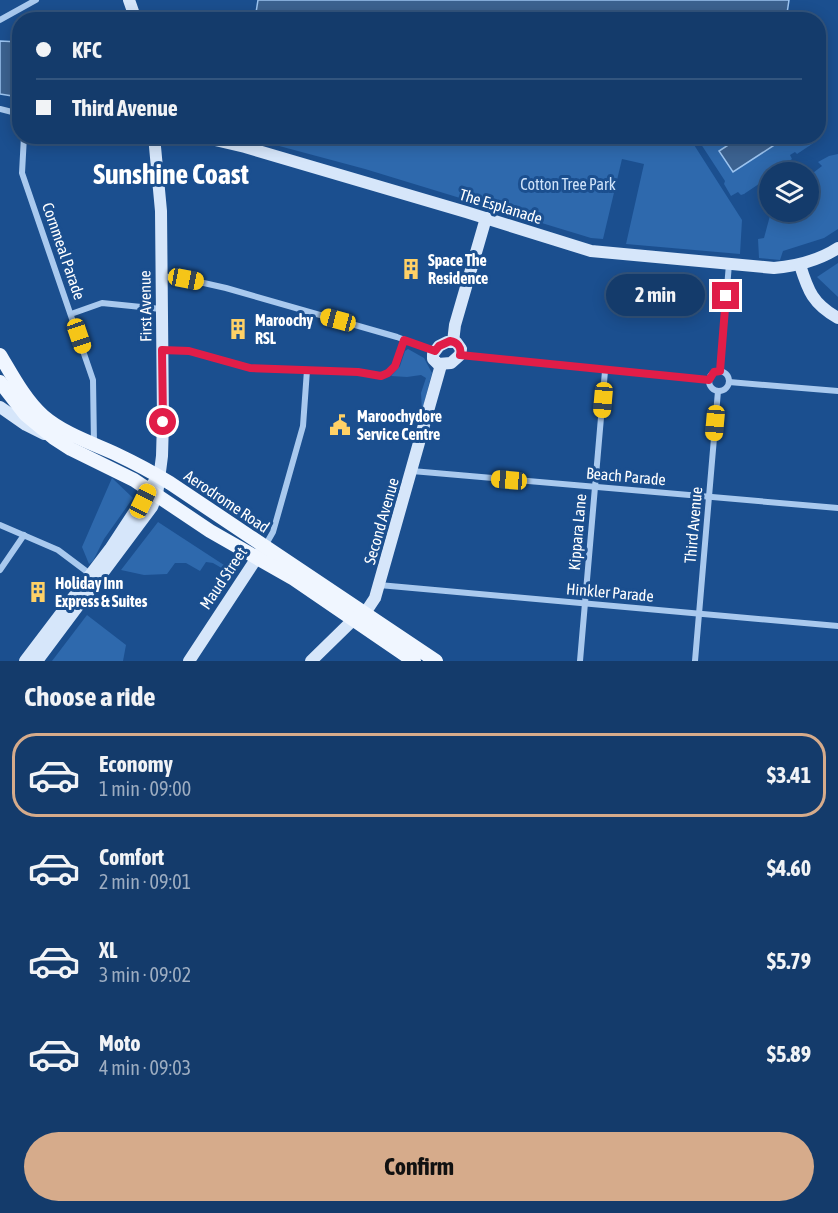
<!DOCTYPE html>
<html lang="en">
<head>
<meta charset="utf-8">
<style>
	body { margin:0; font-family:"Asap Condensed",sans-serif; background:#214673; color:#f1f3f6; height:100vh; display:flex; flex-direction:column; font-size:22px; white-space:nowrap }
	* { box-sizing:border-box; margin:0 }
	p { font-size:20px; color:#9dadc1 }
	.icon { flex:none; width:33px; height:33px; fill:none; stroke:currentColor; stroke-width:2; stroke-linecap:round; stroke-linejoin:round }
	.map { position:relative; height:661px; overflow:hidden }
	.details { display:flex; flex-direction:column; background:#143b6b; flex:1 }
	.details>* { flex:none }
	.hud { position:absolute; left:12px; top:12px; width:814px; height:132px; border-radius:24px; box-shadow:0 3px 15px #0003,0 0 0 2px #33557e; display:grid; align-content:center; height:132px; padding:0 24px; background:#143b6b }
	.buttons { position:absolute; left:759px; top:162px; display:grid; gap:12px }
	.buttons a { display:grid; place-items:center; width:60px; height:60px; border-radius:50%; background:#143b6b; box-shadow:0 3px 15px #0003,0 0 0 2px #33557e; font-size:30px }
	.end { position:absolute; width:27px; height:27px; margin:-14px; border:8px solid #e11d48; background:#fff; box-shadow:0 0 0 3px #fff }
	.from { border-radius:50% }
	.bubble { position:absolute; height:42px; border-radius:21px; background:#143b6b; box-shadow:0 3px 15px #0003,0 0 0 2px #33557e; font-size:20px; font-weight:700; line-height:42px; text-align:center }
	.car { position:absolute; width:18px; height:36px; margin:-18px -9px; border-radius:8px; box-shadow:0 0 4px 2px #0007; background:linear-gradient(#f5c518 24%,#345 0 40%,#f5c518 0 76%,#345 0 86%,#f5c518 0) }
	.hud b { display:flex; align-items:center; gap:21px; height:57px; font-size:22px }
	.hud b+b { border-top:2px solid #33557e }
	.hud i { width:15px; height:15px; background:#f1f3f6 }
	ul { padding:0; list-style:none }
	li { display:flex; align-items:center; gap:18px; height:84px; margin:0 12px 9px; padding:0 12px; border:3px solid transparent; border-radius:24px }
	li div { flex:1 }
	li b { display:block; font-size:22px }
	li em { font-style:normal; font-weight:700 }
	li.current { border-color:#d6ab8b }
	li>.icon { width:54px; height:54px; stroke-width:1.5 }
	h2 { padding:0 24px; font-size:27px; line-height:72px }
	.cta { display:flex; gap:12px; margin-top:auto; padding:12px 24px }
	.cta a { flex:1; height:69px; border-radius:36px; background:#d6ab8b; color:#111; font-size:24px; font-weight:700; line-height:69px; text-align:center }
	.map>svg:first-child { display:block }
	.green { fill:#2e69ad }
	.water { fill:#3c6290; stroke:#9cc4f0; stroke-width:1.5 }
	.lines { fill:none; stroke-linecap:round; stroke-linejoin:round }
	.street { stroke:#a9c9ee; stroke-width:6 }
	.secondary { stroke:#d6e6fa; stroke-width:12 }
	.primary { stroke:#f0f6ff; stroke-width:14 }
	.route { stroke:#e11d48; stroke-width:8 }
	.labels { text-anchor:middle; dominant-baseline:central; stroke-width:6; stroke-linejoin:round; paint-order:stroke }
	.park-label { font-size:16px; fill:#cfe3fa; stroke:#1b4f8f }
	.street-label { font-size:16px; fill:#fff; stroke:#1b4f8f }
	.poi-label { font-size:16px; font-weight:bold; fill:#fff; stroke:#1b4f8f; text-anchor:start }
	.town-label { font-size:28px; font-weight:bold; fill:#fff; stroke:#1b4f8f }
</style>
</head>
<body>
<div class="map">
<svg width="838" height="661" viewBox="0 0 838 661">
	<rect width="100%" height="100%" fill="#1b4f8f"/>
	<!-- green -->
	<g class="green">
		<polygon points="516,136 535,143 554,138 649,143 663,141 666,139 668,141 671,137 689,137 742,220 740,254 626,244 644,164 622,159 603,239 591,238 365,169 246,137"/>
		<polygon points="699,136 811,136 815,142 797,154 795,152 790,155 792,159 775,172 770,172 769,177 744,194 741,195 738,192 731,196 724,184 725,181 697,138"/>
		<polygon points="838,154 838,229 824,238 783,251 780,260 759,258 758,239 764,238 771,212 808,212 809,176 822,166 818,162 829,156"/>
		<polygon points="838,263 838,297 817,277"/>
		<polygon points="408,349 424,358 432,373 422,411 421,393 426,378 421,375 407,377 391,376 400,366 405,351"/>
		<polygon points="112,478 133,498 104,539 93,561 89,564 82,547"/>
		<polygon points="158,522 227,567 225,570 213,563 206,562 200,571 186,563 175,563 167,574 144,575 121,570"/>
		<polygon points="87,615 126,645 123,661 52,661"/>
	</g>
	<!-- water -->
	<g class="water">
		<polygon points="258,0 789,0 786,20 255,19"/>
		<polygon points="0,41 19,42 19,97 0,94"/>
		<polygon points="742,136 780,137 782,140 733,172 719,151"/>
	</g>
	<g class="lines">
		<!-- street -->
		<g class="street">
			<polyline points="0,20 36,0"/>
			<polyline points="0,109 20,114"/>
			<polyline points="24,136 22,173 93,380 94,444"/>
			<polyline points="161,276 186,279 226,288 397,337 434,351"/>
			<polyline points="71,314 102,303 161,309"/>
			<polyline points="162,350 189,351 250,368 358,372 381,376 388,373 395,366 404,340"/>
			<polyline points="461,355 709,380"/>
			<polyline points="720,371 729,264"/>
			<circle cx="719" cy="381" r="10"/>
			<polyline points="729,382 838,391"/>
			<polyline points="412,471 838,508"/>
			<polyline points="0,525 58,550 90,574"/>
			<polyline points="265,546 273,532 303,426 307,370"/>
			<polyline points="0,570 24,535"/>
			<polyline points="379,585 838,626"/>
			<polyline points="580,661 605,371"/>
			<polyline points="695,661 718,391"/>
		</g>
		<!-- secondary -->
		<g class="secondary">
			<polyline points="129,0 136,20"/>
			<path d="M198,136l47,11 221,65 125,39 183,17c23,-2 44,-7 64,-20"/>
			<path d="M800,265c8,26 13,39 38,53"/>
			<polygon points="447,342 456,342 461,349 460,355 451,363 438,364 433,359 433,354 439,346"/>
			<polyline points="453,342 455,325 486,218"/>
			<polyline points="0,407 26,425 44,434"/>
			<polyline points="25,661 110,549 154,482"/>
			<polyline points="37,661 152,507 157,495 162,456 163,421 161,211 154,136"/>
			<polyline points="189,661 262,550"/>
			<polyline points="311,661 353,620 365,613 375,598 441,365"/>
		</g>
		<!-- primary -->
		<g class="primary">
			<path d="M0,355c12,20 25,45 43,61 21,18 49,27 73,38 19,9 36,18 54,29l266,178"/>
			<polyline points="0,382 25,414 54,438 71,449 134,480 210,531 294,579 414,661"/>
		</g>
	</g>
	<g class="lines">
		<!-- route -->
		<path class="route" d="M163,422l-1,-72 27,1 61,17 108,4 23,4 7,-3 7,-7 9,-26 31,11 4,-5 11,-5c7,1 12,6 10,14l249,25 5,-8 6,-1 6,-75"/>
	</g>
	<!-- icons -->
	<defs>
		<symbol id="building-bare" viewBox="-9 -9 18 18"><path d="M-4-6H4V6H1V3H-1V6H-4ZM-2.5-4.3h1.7v1.8h-1.7ZM.8-4.3h1.7v1.8H.8ZM-2.5-1h1.7V.8h-1.7ZM.8-1h1.7V.8H.8Z" fill="#ffd166" stroke="#1b4f8f" stroke-width="2.5" paint-order="stroke"/></symbol>
		<symbol id="civic-bare" viewBox="-9 -9 18 18"><path d="M-.6-6.5H3V-4.5H.6V-3L4-1V1h2V6H-6V1h2V-1L-.6-3ZM-1.2 2.5V6h2.4V2.5Z" fill="#ffd166" stroke="#1b4f8f" stroke-width="2.5" paint-order="stroke"/></symbol>
	</defs>
	<g fill-rule="evenodd">
		<use href="#building-bare" x="396" y="254" width="30" height="30"/>
		<use href="#building-bare" x="223" y="314" width="30" height="30"/>
		<use href="#civic-bare" x="325" y="410" width="30" height="30"/>
		<use href="#building-bare" x="23" y="577" width="30" height="30"/>
	</g>
	<g class="labels">
		<!-- park labels -->
		<g class="park-label">
			<text x="568" y="184">Cotton Tree Park</text>
		</g>
		<!-- street labels -->
		<g class="street-label">
			<text transform="translate(501 206) rotate(17)">The Esplanade</text>
			<text transform="translate(64 251) rotate(71)">Cornmeal Parade</text>
			<text transform="translate(145 306) rotate(-91)">First Avenue</text>
			<text transform="translate(626 476) rotate(5)">Beach Parade</text>
			<text transform="translate(227 501) rotate(34)">Aerodrome Road</text>
			<text transform="translate(381 521) rotate(-74)">Second Avenue</text>
			<text transform="translate(693 525) rotate(-85)">Third Avenue</text>
			<text transform="translate(577 532) rotate(-85)">Kippara Lane</text>
			<text transform="translate(223 578) rotate(-56)">Maud Street</text>
			<text transform="translate(610 592) rotate(5)">Hinkler Parade</text>
		</g>
		<!-- poi labels -->
		<g class="poi-label">
			<text x="428" y="260">Space The<tspan x="428" dy="18">Residence</tspan></text>
			<text x="255" y="320">Maroochy<tspan x="255" dy="18">RSL</tspan></text>
			<text x="357" y="416">Maroochydore<tspan x="357" dy="18">Service Centre</tspan></text>
			<text x="55" y="583">Holiday Inn<tspan x="55" dy="18">Express &amp; Suites</tspan></text>
		</g>
		<!-- town labels -->
		<g class="town-label">
			<text x="171" y="174">Sunshine Coast</text>
		</g>
	</g>
</svg>
<div class="buttons">
<a><svg class="icon" aria-label="layers" viewBox="0 0 24 24"><path d="M12 4l9 5-9 5-9-5zM3 14l9 5 9-5"/></svg></a>
</div>
<i class="end from" style="left:163px;top:422px"></i>
<i class="end" style="left:726px;top:296px"></i>
<div class="bubble" style="left:606px;top:274px;width:99px">2 min</div>
<i class="car" style="left:186px;top:279px;rotate:101deg"></i>
<i class="car" style="left:338px;top:320px;rotate:285deg"></i>
<i class="car" style="left:79px;top:336px;rotate:161deg"></i>
<i class="car" style="left:603px;top:400px;rotate:185deg"></i>
<i class="car" style="left:715px;top:423px;rotate:185deg"></i>
<i class="car" style="left:509px;top:480px;rotate:275deg"></i>
<i class="car" style="left:143px;top:501px;rotate:26deg"></i>
<div class="hud">
<b><i class="from"></i>KFC</b>
<b><i></i>Third Avenue</b>
</div>
</div>
<section class="details">
<h2>Choose a ride</h2>
<ul>
<li class="current"><svg class="icon" aria-label="car" viewBox="0 0 24 24"><path d="M5 17H2v-5l4-1 3-4h7l3 4 3 1v5h-3M9 17h6M6 11h13"/><circle cx="7" cy="17" r="2"/><circle cx="17" cy="17" r="2"/></svg><div><b>Economy</b><p>1 min · 09:00</p></div><em>$3.41</em></li>
<li><svg class="icon" aria-label="car" viewBox="0 0 24 24"><path d="M5 17H2v-5l4-1 3-4h7l3 4 3 1v5h-3M9 17h6M6 11h13"/><circle cx="7" cy="17" r="2"/><circle cx="17" cy="17" r="2"/></svg><div><b>Comfort</b><p>2 min · 09:01</p></div><em>$4.60</em></li>
<li><svg class="icon" aria-label="car" viewBox="0 0 24 24"><path d="M5 17H2v-5l4-1 3-4h7l3 4 3 1v5h-3M9 17h6M6 11h13"/><circle cx="7" cy="17" r="2"/><circle cx="17" cy="17" r="2"/></svg><div><b>XL</b><p>3 min · 09:02</p></div><em>$5.79</em></li>
<li><svg class="icon" aria-label="car" viewBox="0 0 24 24"><path d="M5 17H2v-5l4-1 3-4h7l3 4 3 1v5h-3M9 17h6M6 11h13"/><circle cx="7" cy="17" r="2"/><circle cx="17" cy="17" r="2"/></svg><div><b>Moto</b><p>4 min · 09:03</p></div><em>$5.89</em></li>
</ul>
<div class="cta"><a>Confirm</a></div>
</section>
</body>
</html>
